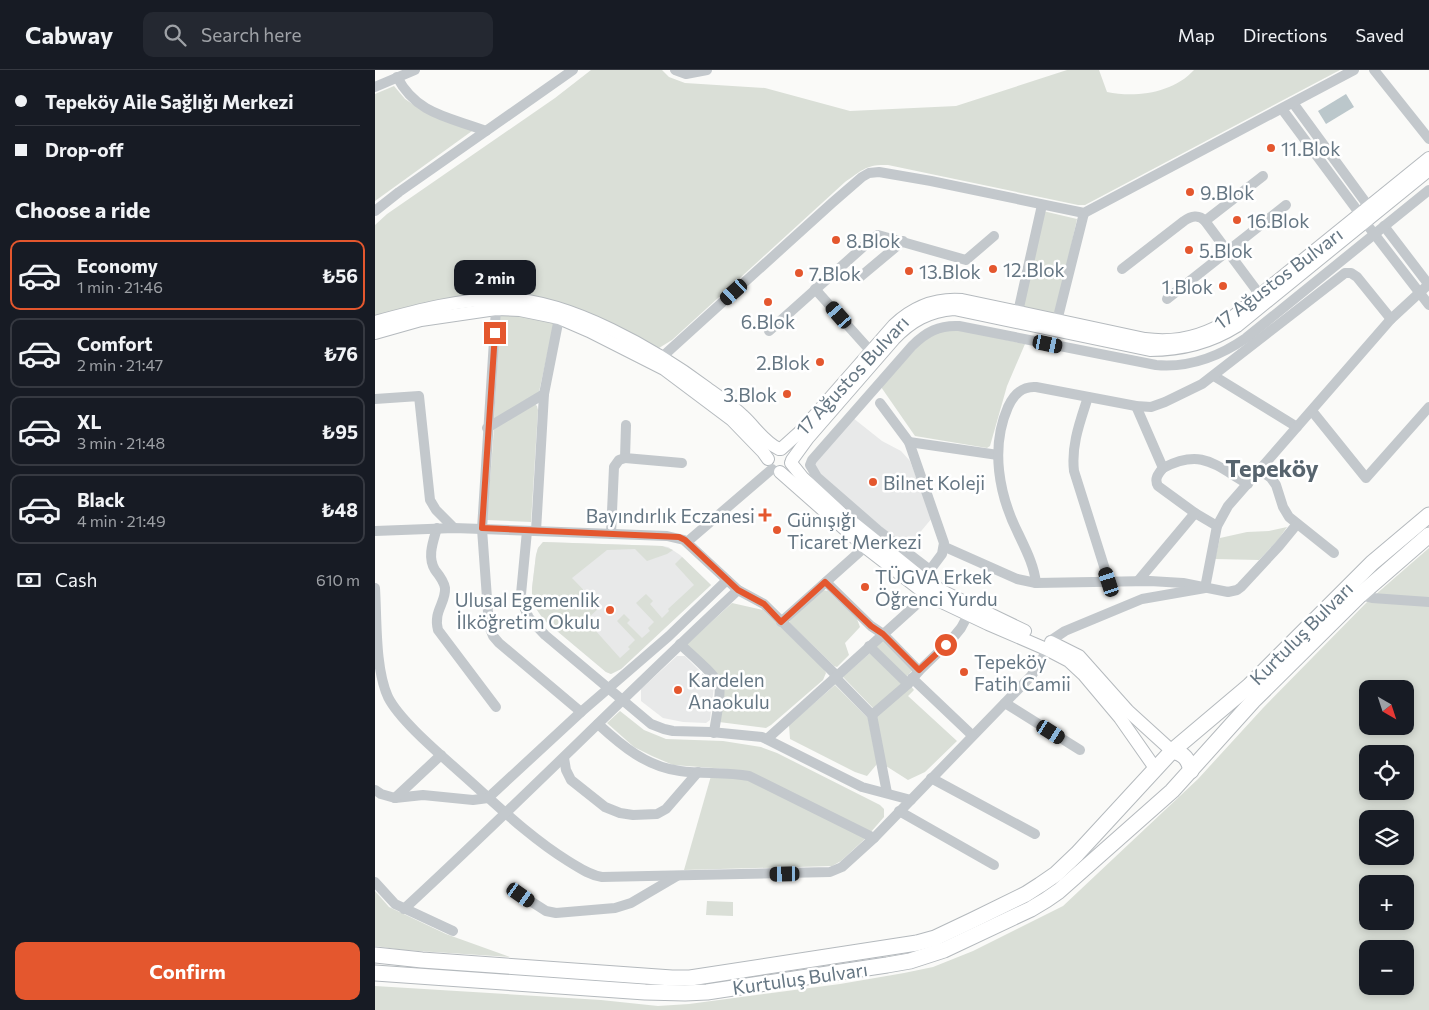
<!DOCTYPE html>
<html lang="en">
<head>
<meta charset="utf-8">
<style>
	body { margin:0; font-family:Commissioner,sans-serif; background:#242831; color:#f1f3f6; height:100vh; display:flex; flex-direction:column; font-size:19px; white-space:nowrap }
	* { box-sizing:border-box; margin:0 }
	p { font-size:16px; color:#9ea1a6 }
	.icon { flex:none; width:28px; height:28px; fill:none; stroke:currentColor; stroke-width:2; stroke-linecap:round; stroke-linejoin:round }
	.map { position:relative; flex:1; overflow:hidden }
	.side { display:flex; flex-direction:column; background:#171b24; width:375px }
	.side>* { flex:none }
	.top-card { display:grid; align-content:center; height:110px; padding:0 15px; background:#171b24 }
	.needle { width:32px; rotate:141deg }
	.controls { position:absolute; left:984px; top:610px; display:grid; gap:10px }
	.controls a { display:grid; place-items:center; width:55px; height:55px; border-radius:10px; background:#171b24; box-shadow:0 2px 8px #0003; font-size:25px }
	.end { position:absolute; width:22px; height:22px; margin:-11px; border:6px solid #e4572e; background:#fff; box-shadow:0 0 0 2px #fff }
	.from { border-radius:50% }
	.bubble { position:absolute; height:35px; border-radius:10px; background:#171b24; box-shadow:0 2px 8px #0003; font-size:16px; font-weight:700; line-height:35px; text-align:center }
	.car { position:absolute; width:15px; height:30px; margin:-15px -8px; border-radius:6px; box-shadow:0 0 4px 1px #0007; background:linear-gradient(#222 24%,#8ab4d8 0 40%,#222 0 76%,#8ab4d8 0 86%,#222 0) }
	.top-card b { display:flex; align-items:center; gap:18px; height:48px; font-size:19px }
	.top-card b+b { border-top:1px solid #363941 }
	.top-card i { width:12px; height:12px; background:#f1f3f6 }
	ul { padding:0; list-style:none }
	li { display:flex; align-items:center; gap:15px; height:70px; margin:0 10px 8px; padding:0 5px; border:2px solid #363941; border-radius:10px }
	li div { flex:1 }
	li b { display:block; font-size:19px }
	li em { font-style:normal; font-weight:700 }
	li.current { border-color:#e4572e }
	li>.icon { width:45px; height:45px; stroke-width:1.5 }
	h2 { padding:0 15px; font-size:22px; line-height:60px }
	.pay { display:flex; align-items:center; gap:12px; height:55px; padding:0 15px; font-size:19px }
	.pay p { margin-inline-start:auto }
	.cta { display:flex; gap:10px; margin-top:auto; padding:10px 15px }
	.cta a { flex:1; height:58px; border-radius:10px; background:#e4572e; color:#fff; font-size:20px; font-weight:700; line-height:58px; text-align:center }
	header { display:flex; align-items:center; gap:30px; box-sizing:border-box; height:70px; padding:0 25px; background:#171b24; border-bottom:1px solid #363941 }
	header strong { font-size:24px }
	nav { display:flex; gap:28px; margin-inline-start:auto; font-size:18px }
	.search { width:350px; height:45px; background:#242831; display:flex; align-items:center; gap:12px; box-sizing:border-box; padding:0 18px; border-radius:10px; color:#9ea1a6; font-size:19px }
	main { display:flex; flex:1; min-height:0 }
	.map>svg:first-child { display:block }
	.built { fill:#e8e9e9 }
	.green { fill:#dadfd7; fill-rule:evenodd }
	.water { fill:#bbc7cb }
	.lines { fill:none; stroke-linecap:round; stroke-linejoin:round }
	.major-casing { stroke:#b5babe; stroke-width:14 }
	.highway-casing { stroke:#b4b9bd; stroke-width:17 }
	.minor { stroke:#c3c8cc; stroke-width:10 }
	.major { stroke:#fff; stroke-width:12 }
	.highway { stroke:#fff; stroke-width:15 }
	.route { stroke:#e4572e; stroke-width:6 }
	.poi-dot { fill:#e4572e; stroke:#fff; stroke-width:2 }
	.labels { text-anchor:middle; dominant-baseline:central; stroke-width:5; stroke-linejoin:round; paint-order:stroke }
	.poi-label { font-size:19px; fill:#657683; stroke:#fff; text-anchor:start }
	.street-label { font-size:19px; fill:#657683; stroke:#fff }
	.district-label { font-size:24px; font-weight:bold; fill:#57646e; stroke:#fff }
</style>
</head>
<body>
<header>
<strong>Cabway</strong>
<div class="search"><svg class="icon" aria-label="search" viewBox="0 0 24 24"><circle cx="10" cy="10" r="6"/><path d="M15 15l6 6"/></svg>Search here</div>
<nav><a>Map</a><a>Directions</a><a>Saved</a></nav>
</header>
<main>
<section class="side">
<div class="top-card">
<b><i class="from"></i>Tepeköy Aile Sağlığı Merkezi</b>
<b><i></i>Drop-off</b>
</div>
<h2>Choose a ride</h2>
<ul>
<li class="current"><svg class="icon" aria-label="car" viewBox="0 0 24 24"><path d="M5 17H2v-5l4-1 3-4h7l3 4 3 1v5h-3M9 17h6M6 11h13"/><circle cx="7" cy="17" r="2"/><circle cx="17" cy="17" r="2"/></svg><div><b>Economy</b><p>1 min · 21:46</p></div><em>₺56</em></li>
<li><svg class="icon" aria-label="car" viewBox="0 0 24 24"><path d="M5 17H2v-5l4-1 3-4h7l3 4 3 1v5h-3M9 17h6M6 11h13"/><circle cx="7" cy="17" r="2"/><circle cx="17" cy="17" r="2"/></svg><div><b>Comfort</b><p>2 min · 21:47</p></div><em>₺76</em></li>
<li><svg class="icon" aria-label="car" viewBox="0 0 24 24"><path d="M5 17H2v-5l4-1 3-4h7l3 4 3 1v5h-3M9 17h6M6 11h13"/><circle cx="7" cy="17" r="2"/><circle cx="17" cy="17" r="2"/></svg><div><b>XL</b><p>3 min · 21:48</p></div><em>₺95</em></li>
<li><svg class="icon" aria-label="car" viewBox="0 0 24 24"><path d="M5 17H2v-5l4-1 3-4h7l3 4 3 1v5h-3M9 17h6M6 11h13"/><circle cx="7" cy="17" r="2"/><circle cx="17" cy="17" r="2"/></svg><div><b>Black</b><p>4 min · 21:49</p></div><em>₺48</em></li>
</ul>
<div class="pay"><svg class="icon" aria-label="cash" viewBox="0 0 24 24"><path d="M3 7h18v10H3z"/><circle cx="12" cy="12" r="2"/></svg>Cash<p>610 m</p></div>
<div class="cta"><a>Confirm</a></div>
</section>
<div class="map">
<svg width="1054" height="940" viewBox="0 0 1054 940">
	<rect width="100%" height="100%" fill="#fafaf8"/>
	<!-- built -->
	<g class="built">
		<polygon points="478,348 507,371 526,381 535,391 557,448 532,478 442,403 439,394"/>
		<polygon points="168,472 287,476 293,477 305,485 336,515 246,599 236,604 231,602 169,550 160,537 157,529 157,518 161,485 163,478"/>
		<polygon points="302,586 310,586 336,612 339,616 335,650 331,653 308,652 288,648 266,631 266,619"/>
	</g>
	<!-- green -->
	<g class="green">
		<path d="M216,0h71l7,7 16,6 80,5 85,23 106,-5 111,-36h32l8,22c29,6 66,1 87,-22h146l-255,135h-7l-190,-40c-21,-1 -26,5 -43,17l-173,158 -13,8 -59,-30 -76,-23 -23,-2 -126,24v-92l12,-11 168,-116z"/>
		<polygon points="19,16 30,29 39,35 97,61 0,131 0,24"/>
		<polygon points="668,141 702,149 681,245 647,237"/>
		<polygon points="125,245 142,245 179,253 164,322 119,350"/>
		<polygon points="581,259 650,274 632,316 615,376 612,378 540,366 506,317 546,273 563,262"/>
		<polygon points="160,334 162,336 163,340 156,452 112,450 119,358"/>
		<polygon points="912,457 903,470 884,490 840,489 845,468 872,462 894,461"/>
		<polygon points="168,472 287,476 298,480 292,484 272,491 260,479 232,480 197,508 225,537 211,550 245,588 255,579 253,577 260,570 242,551 249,544 255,550 252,553 267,568 275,561 273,558 279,552 261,533 271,524 278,531 275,534 287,548 294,541 293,539 319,515 300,494 307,487 336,515 246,599 236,604 231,602 169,550 160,537 157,529 157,518 161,485 163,478"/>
		<polygon points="1054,478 1054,528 1000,525"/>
		<polygon points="448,520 453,521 482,549 485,557 470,573 474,585 462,597 459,596 415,553 414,550"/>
		<path d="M993,531l61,5v404h-1054v-24l226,14 57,6 31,-2 151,-20 64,-11 29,-6 40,-16 90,-45 135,-127 65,-71zM992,619h38v37h-38zM992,684h38v37h-38zM992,749h38v37h-38zM992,814h38v37h-38zM992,879h38v37h-38z"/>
		<polygon points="357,533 388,540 449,599 451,603 448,610 396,655 391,658 344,652 348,628 311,575"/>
		<polygon points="508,570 538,600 531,607 501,577"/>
		<polygon points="495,583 527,614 499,639 468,607"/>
		<polygon points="460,615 493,648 502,694 492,706 480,702 415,669 414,655"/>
		<polygon points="535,615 539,620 533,626 582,671 550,702 533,710 511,696 501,646"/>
		<polygon points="245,641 269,660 291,669 348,671 386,677 402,683 505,735 509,739 509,747 495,763 352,699 298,695 277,686 259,677 232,653"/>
		<polygon points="336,706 371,709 491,768 466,791 457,796 309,800"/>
		<polygon points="0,821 14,837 71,864 135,887 28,880 0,876"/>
		<polygon points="332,831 358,832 358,846 331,845"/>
	</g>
	<!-- water -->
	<polygon class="water" points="971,24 979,37 951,54 943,41"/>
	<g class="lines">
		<defs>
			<g id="major">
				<path d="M0,252c40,-11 88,-24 130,-23 65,1 151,51 202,89 12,9 25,17 36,28 12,11 21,26 36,33"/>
				<polyline points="0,263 46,250 121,239 145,240 184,248 214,261 289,299 357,350 388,382 393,389"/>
				<path d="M406,379l20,-18 93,-106c19,-18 42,-27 68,-25l183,39c30,4 60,-3 85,-20l199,-161"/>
				<path d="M417,390l16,-22 86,-99c17,-18 35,-28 60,-30l196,41c32,0 60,-7 87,-24l192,-156"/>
				<polyline points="416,393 428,408 466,443 548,509 567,521 650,561"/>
				<polyline points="405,402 490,477 552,525 613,554 671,579 694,591 708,604 745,648 780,698"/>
				<polyline points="676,572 704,586 753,641 797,681"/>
			</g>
			<g id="highway">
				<path d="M797,681c12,2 17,9 19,20"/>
				<polyline points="0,885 47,890 297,908 315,908 542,873 560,868 598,850 651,824 665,815 681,804 702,784 797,681 874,616 997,493 1054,445"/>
				<polyline points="0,903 270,922 310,923 332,922 512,895 535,891 569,880 656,839 671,830 684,821 797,721 878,631 985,525 1054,465"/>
			</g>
		</defs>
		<!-- major casing -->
		<use href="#major" class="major-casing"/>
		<!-- highway casing -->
		<use href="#highway" class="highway-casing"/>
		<!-- minor -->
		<g class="minor">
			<polyline points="300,0 311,4 332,0"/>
			<polyline points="999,0 1054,69"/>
			<path d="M22,7c20,38 53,40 89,54"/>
			<polyline points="0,17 40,0"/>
			<polyline points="918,33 994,137"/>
			<polyline points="907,39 985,144"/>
			<polyline points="0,141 24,122 198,0"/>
			<polyline points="830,151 888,106"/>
			<polyline points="990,152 1054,235"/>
			<polyline points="1009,156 1054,215"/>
			<path d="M747,199l62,-48c7,-5 15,-7 21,0l58,78"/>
			<polyline points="485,207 528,171"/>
			<polyline points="440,219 500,286"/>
			<polyline points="792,229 911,135"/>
			<polyline points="121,239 107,459 114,556 118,566 124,573 206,642"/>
			<polyline points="643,242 667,135"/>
			<polyline points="682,251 709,143"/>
			<polyline points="394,261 497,169 503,165 591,190 619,166"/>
			<polyline points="287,287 457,133 487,107 494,103 504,102 556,111 709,143 979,0"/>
			<polyline points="839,306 922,357"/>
			<path d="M713,327c-8,25 -17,48 -14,74l35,111"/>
			<polyline points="0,329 44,326 55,430 61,440 79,458"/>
			<polyline points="505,333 534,372 569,473 567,484 552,504"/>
			<path d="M761,336l27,62c39,-20 52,-3 85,16"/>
			<polyline points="937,341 991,408 1054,337"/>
			<polyline points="251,355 250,388 307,393"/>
			<polyline points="112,358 169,324"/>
			<polyline points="534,372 623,385"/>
			<path d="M788,398c-5,6 -9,11 -5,18l37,27 22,13"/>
			<polyline points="885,400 896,408 901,415 908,437 914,447 959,483"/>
			<path d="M62,458c-4,14 -10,29 -2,42 4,5 9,11 10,18 1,15 -12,23 -7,42l58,77"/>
			<polyline points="0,461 79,458 292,466 309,470 363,520 389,534 461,605"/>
			<polyline points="152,461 146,524 149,537 154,548 170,565 276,654 289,659 298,661 336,662 387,667 487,717 536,730"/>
			<polyline points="161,461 169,324 184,248"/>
			<polyline points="236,464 239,397 244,390 250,388"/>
			<polyline points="312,472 397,399"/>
			<polyline points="570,477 642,509 661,513 775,511 808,513 853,522 862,520 866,517 904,476 922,454"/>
			<path d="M555,500l-51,-39 -62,-54 -7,-12 2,-5 100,-114c14,-14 27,-21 47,-20l197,39c33,3 64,-9 90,-27l183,-148"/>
			<polyline points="763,511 820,443"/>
			<polyline points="451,512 496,556 508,564 544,601"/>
			<path d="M661,513c-2,-18 -10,-33 -18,-50 -19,-38 -28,-85 -10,-126 6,-13 14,-21 28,-20l100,19 15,1 14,-5 37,-18 143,-111h6l6,4 34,42"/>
			<path d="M0,518c2,32 0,81 13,109 12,24 53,58 74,77 34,30 67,63 106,87 10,6 21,14 34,16l228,-5 12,-5 32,-29 157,-162 10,-14 9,-21 15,-10 77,-32 63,-11 12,-62 11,-20 163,-187 38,-35"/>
			<polyline points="985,525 997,528 1054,532"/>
			<polyline points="406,552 490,477"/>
			<path d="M305,574c8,8 36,31 39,41 3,8 -4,37 -5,48"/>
			<polyline points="494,576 533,614"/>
			<polyline points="460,607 497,645 512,723"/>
			<polyline points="537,608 597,665"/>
			<polyline points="630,633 705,680"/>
			<polyline points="497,645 533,614 544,601 577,569 586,558 593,545"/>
			<path d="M223,654c24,22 49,43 82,47 23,3 46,1 69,5l125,62"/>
			<polyline points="392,669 552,525"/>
			<polyline points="189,688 191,700 196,710 230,737 245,743 258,745 282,744 291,739 323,702"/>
			<polyline points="556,708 660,764"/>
			<polyline points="0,720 6,724 20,728 48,725 98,730 113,728 206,642 294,566 352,510"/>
			<polyline points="20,728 66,685"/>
			<polyline points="524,741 619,795"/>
			<polyline points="0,812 20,834 78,861"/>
			<polyline points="146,825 171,841 181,843 240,838 256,833 302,806"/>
			<path d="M29,839c113,-104 221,-214 334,-319"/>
		</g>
		<!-- major -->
		<use href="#major" class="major"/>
		<!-- highway -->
		<use href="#highway" class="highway"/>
	</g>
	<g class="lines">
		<!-- route -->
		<polyline class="route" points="120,263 107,458 304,467 310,470 363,520 389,534 406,552 450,512 496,556 508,564 544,600 571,575"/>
	</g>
	<!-- markers -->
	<g class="poi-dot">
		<circle cx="896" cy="78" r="5"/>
		<circle cx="815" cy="122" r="5"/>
		<circle cx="862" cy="150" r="5"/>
		<circle cx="461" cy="170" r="5"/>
		<circle cx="814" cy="180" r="5"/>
		<circle cx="618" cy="199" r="5"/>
		<circle cx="534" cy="201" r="5"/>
		<circle cx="424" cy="203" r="5"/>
		<circle cx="848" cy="216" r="5"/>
		<circle cx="393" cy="232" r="5"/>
		<circle cx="445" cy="292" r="5"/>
		<circle cx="412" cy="324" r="5"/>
		<circle cx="498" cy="412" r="5"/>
		<path d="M387.5 437.5h5v5h5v5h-5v5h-5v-5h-5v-5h5z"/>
		<circle cx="402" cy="460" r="5"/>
		<circle cx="490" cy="517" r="5"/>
		<circle cx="235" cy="540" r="5"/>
		<circle cx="589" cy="602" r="5"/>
		<circle cx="303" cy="620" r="5"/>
	</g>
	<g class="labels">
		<!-- poi labels -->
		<g class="poi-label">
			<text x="906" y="78">11.Blok</text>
			<text x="825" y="122">9.Blok</text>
			<text x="872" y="150">16.Blok</text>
			<text x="471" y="170">8.Blok</text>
			<text x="824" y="180">5.Blok</text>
			<text x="628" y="199">12.Blok</text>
			<text x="544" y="201">13.Blok</text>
			<text x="434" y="203">7.Blok</text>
			<text x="838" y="216" text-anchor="end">1.Blok</text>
			<text x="393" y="251" text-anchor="middle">6.Blok</text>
			<text x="435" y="292" text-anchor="end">2.Blok</text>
			<text x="402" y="324" text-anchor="end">3.Blok</text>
			<text x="508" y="412">Bilnet Koleji</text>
			<text x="380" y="445" text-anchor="end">Bayındırlık Eczanesi</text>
			<text x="412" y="449">Günışığı<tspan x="412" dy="22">Ticaret Merkezi</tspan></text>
			<text x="500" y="506">TÜGVA Erkek<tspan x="500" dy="22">Öğrenci Yurdu</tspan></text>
			<text x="225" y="529" text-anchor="end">Ulusal Egemenlik<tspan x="225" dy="22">İlköğretim Okulu</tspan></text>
			<text x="599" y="591">Tepeköy<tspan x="599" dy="22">Fatih Camii</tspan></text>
			<text x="313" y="609">Kardelen<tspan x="313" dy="22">Anaokulu</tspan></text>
		</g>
		<!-- street labels -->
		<g class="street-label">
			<text transform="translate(903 208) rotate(-37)">17 Ağustos Bulvarı</text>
			<text transform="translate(477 305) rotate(-47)">17 Ağustos Bulvarı</text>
			<text transform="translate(926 563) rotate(-45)">Kurtuluş Bulvarı</text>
			<text transform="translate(425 908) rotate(-8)">Kurtuluş Bulvarı</text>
		</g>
		<!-- district labels -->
		<g class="district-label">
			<text x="897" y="397">Tepeköy</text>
		</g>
	</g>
</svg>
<div class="controls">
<a><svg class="needle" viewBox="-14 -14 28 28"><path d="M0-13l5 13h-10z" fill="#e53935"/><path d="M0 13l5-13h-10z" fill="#9ea1a6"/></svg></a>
<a><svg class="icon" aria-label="locate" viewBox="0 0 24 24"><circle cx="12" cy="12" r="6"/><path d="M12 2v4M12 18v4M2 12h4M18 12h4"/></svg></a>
<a><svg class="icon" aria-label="layers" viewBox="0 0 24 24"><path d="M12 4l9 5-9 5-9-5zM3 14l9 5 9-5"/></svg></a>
<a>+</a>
<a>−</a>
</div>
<i class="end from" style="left:571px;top:575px"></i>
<i class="end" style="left:120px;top:263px"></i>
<div class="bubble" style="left:79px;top:190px;width:82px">2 min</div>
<i class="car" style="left:359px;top:222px;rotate:228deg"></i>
<i class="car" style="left:464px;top:245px;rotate:319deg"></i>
<i class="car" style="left:673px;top:274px;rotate:102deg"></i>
<i class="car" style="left:734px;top:512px;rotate:342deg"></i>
<i class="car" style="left:676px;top:662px;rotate:122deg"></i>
<i class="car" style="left:410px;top:804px;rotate:269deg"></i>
<i class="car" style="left:146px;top:825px;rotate:125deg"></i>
</div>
</main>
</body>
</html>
